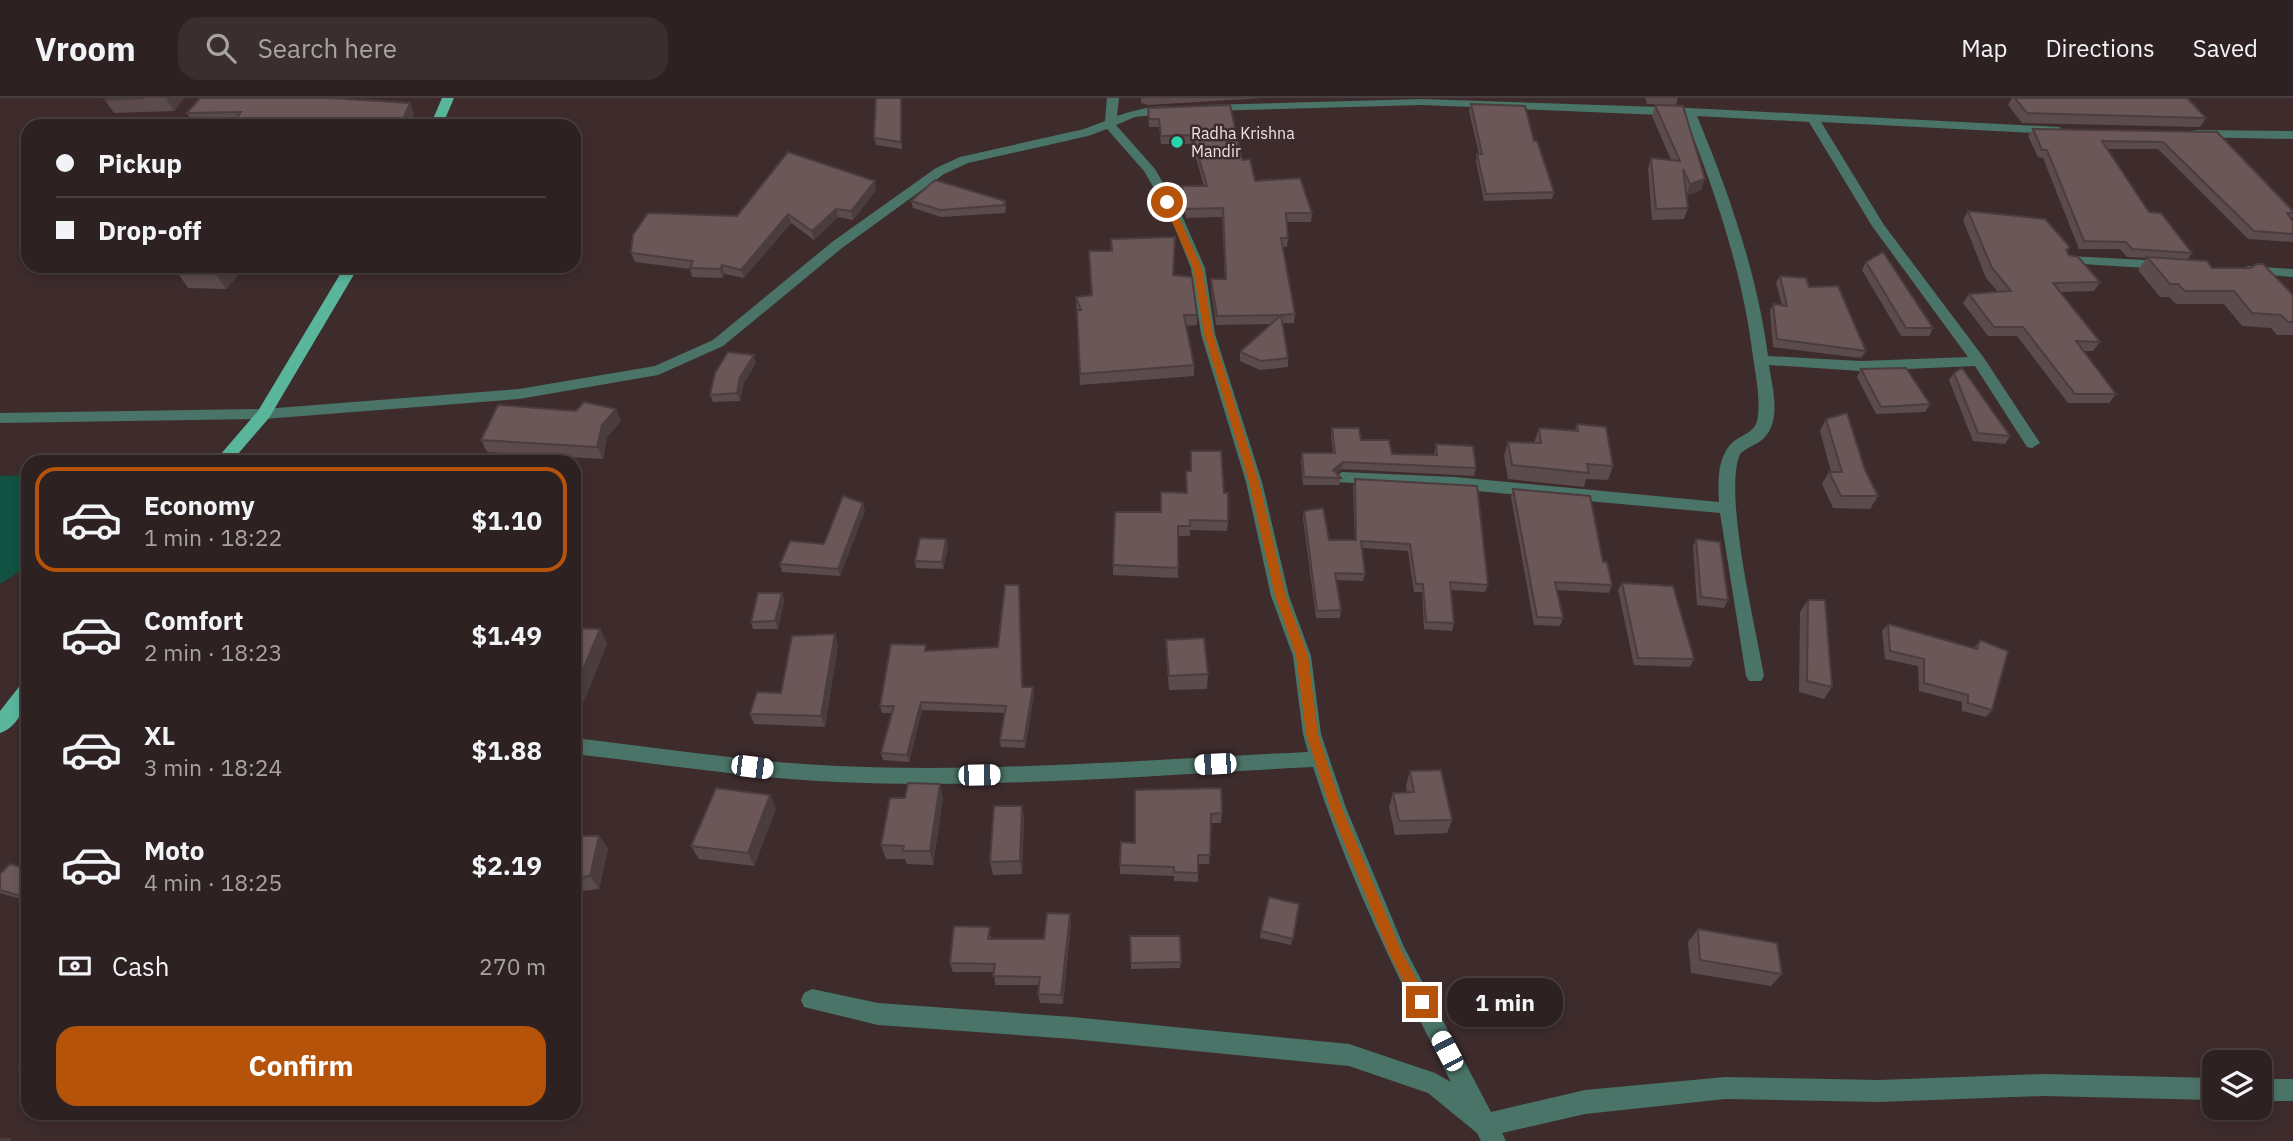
<!DOCTYPE html>
<html lang="en">
<head>
<meta charset="utf-8">
<style>
	body { margin:0; font-family:"IBM Plex Sans",sans-serif; background:#3a2e2f; color:#f1f3f6; height:100vh; display:flex; flex-direction:column; font-size:26px; white-space:nowrap }
	* { box-sizing:border-box; margin:0 }
	p { font-size:23px; color:#a7a3a5 }
	.icon { flex:none; width:38px; height:38px; fill:none; stroke:currentColor; stroke-width:2; stroke-linecap:round; stroke-linejoin:round }
	.map { position:relative; flex:1; overflow:hidden }
	.panel { position:absolute; left:21px; top:357px; width:560px; height:665px; display:flex; flex-direction:column; background:#2e2122; border-radius:21px; box-shadow:0 4px 10px #0003,0 0 0 2px #493e40 }
	.panel>* { flex:none }
	.banner { position:absolute; left:21px; top:21px; width:560px; height:154px; border-radius:21px; box-shadow:0 4px 10px #0003,0 0 0 2px #493e40; display:grid; align-content:center; height:154px; padding:0 35px; background:#2e2122 }
	.fabs { position:absolute; left:2202px; top:952px; display:grid; gap:14px }
	.fabs a { display:grid; place-items:center; width:70px; height:70px; border-radius:14px; background:#2e2122; box-shadow:0 4px 10px #0003,0 0 0 2px #493e40; font-size:35px }
	.end { position:absolute; width:32px; height:32px; margin:-16px; border:9px solid #b45309; background:#fff; box-shadow:0 0 0 4px #fff }
	.from { border-radius:50% }
	.bubble { position:absolute; height:49px; border-radius:21px; background:#2e2122; box-shadow:0 4px 10px #0003,0 0 0 2px #493e40; font-size:23px; font-weight:700; line-height:49px; text-align:center }
	.car { position:absolute; width:21px; height:42px; margin:-21px -10px; border-radius:9px; box-shadow:0 0 5px 2px #0007; background:linear-gradient(#fff 24%,#345 0 40%,#fff 0 76%,#345 0 86%,#fff 0) }
	.banner b { display:flex; align-items:center; gap:24px; height:66px; font-size:26px }
	.banner b+b { border-top:2px solid #493e40 }
	.banner i { width:18px; height:18px; background:#f1f3f6 }
	ul { padding:12px 0 0; list-style:none }
	li { display:flex; align-items:center; gap:21px; height:105px; margin:0 14px 10px; padding:0 21px; border:4px solid transparent; border-radius:21px }
	li div { flex:1 }
	li b { display:block; font-size:26px }
	li em { font-style:normal; font-weight:700 }
	li.current { border-color:#b45309 }
	li>.icon { width:63px; height:63px; stroke-width:1.5 }
	.pay { display:flex; align-items:center; gap:18px; height:77px; padding:0 35px; font-size:26px }
	.pay p { margin-inline-start:auto }
	.primary-button { display:flex; gap:14px; margin-top:auto; padding:14px 35px }
	.primary-button a { flex:1; height:80px; border-radius:21px; background:#b45309; color:#fff; font-size:28px; font-weight:700; line-height:80px; text-align:center }
	header { display:flex; align-items:center; gap:42px; box-sizing:border-box; height:98px; padding:0 35px; background:#2e2122; border-bottom:2px solid #493e40 }
	header strong { font-size:33px }
	nav { display:flex; gap:38px; margin-inline-start:auto; font-size:24px }
	.search { width:490px; height:63px; background:#3a2e2f; display:flex; align-items:center; gap:18px; box-sizing:border-box; padding:0 24px; border-radius:21px; color:#a7a3a5; font-size:26px }
	.map>svg:first-child { display:block }
	.water { fill:#115242 }
	.lines { fill:none; stroke-linecap:round; stroke-linejoin:round }
	.minor { fill:#4a7467; fill-rule:evenodd }
	.major { fill:#59b69b; fill-rule:evenodd }
	.wall { fill:#5c4b4c }
	.shaded-wall { fill:#4b3d3e }
	.building { fill:#6b5758; stroke:#4b3d3e; stroke-width:2 }
	.route { fill:#b45309 }
	.poi-dot { fill:#28d5ad; stroke:#3e2c2d; stroke-width:2.5 }
	.labels { text-anchor:middle; dominant-baseline:central; stroke-width:5; stroke-linejoin:round; paint-order:stroke }
	.far-poi-label { font-size:16px; fill:#eee2e2; stroke:#3e2c2d; text-anchor:start }
</style>
</head>
<body>
<header>
<strong>Vroom</strong>
<div class="search"><svg class="icon" aria-label="search" viewBox="0 0 24 24"><circle cx="10" cy="10" r="6"/><path d="M15 15l6 6"/></svg>Search here</div>
<nav><a>Map</a><a>Directions</a><a>Saved</a></nav>
</header>
<div class="map">
<svg width="2293" height="1043" viewBox="0 0 2293 1043">
	<rect width="100%" height="100%" fill="#3e2c2d"/>
	<!-- water -->
	<polygon class="water" points="28,377 28,463 20,473 0,486 0,378"/>
	<g class="lines">
		<!-- minor -->
		<g class="minor">
			<path d="M1107,0h12l-2,18c14,-5 48,-15 61,-6l-6,3 -37,4 -19,8 39,44 28,49 22,50 10,66 47,148 27,114 22,60 10,78 25,74 58,139 87,165 94,-22 140,-13 154,3 165,-6 170,4v22l-170,-4 -165,6 -154,-3 -140,15 -83,19 4,8h-25l-4,-8 -49,-40 -79,-27 -277,-27 -194,-14 -74,-18 -3,-7 3,-7 8,-4 66,14 194,14 277,27 86,29 16,9c-52,-102 -103,-205 -138,-315 -158,8 -317,22 -476,15 -88,-4 -175,-18 -263,-28v-16c88,10 175,24 263,28 157,7 315,-7 471,-14l-5,-18 -10,-78 -22,-60 -25,-114 -45,-148 -10,-66 -20,-50 -27,-47 -37,-42 -19,7 -120,27 -24,11 -102,74 -119,98 -65,29 -139,24 -255,20 -264,4v-10l264,-4 255,-20 136,-23 58,-26 119,-98 104,-74 24,-11 124,-28 21,-8z"/>
			<path d="M1422,1l267,9 371,19 2,3 -6,4 -235,-12 63,103 100,133 56,85 -8,5 -5,-1 -52,-81 -114,5 -92,-6c3,22 13,55 -5,73 -7,7 -17,9 -24,16 -17,40 16,174 24,222l-3,5h-12l-3,-5 -26,-163 -265,-24 -119,-7 -2,-4 8,-6 113,5 264,25c-1,-19 -2,-42 11,-57 11,-12 26,-10 28,-29 2,-19 -2,-39 -5,-59 -10,-83 -37,-163 -68,-241l-263,-11 -215,6 -6,-3 6,-3zM1697,18l112,6 63,104 96,131 -107,4 -93,-5c-11,-83 -39,-163 -71,-240z"/>
			<polygon points="2196,32 2293,33 2293,41 2192,39 2192,33"/>
			<polygon points="2070,158 2164,163 2171,167 2164,171 2065,165 2063,162"/>
			<polygon points="2248,168 2293,171 2293,179 2243,175 2241,172"/>
			<rect x="2259" y="981" width="34" height="22"/>
		</g>
		<!-- major -->
		<g class="major">
			<polygon points="442,0 454,0 442,28 430,28"/>
			<polygon points="345,168 359,168 269,320 231,364 214,364 258,313"/>
			<path d="M28,583c0,19 -7,45 -28,52v-22l22,-28z"/>
		</g>
	</g>
	<!-- wall -->
	<g class="wall">
		<polygon points="107,0 184,0 174,13 114,15 105,2"/>
		<polygon points="200,0 414,15 409,28 230,28 233,25 193,26 187,15"/>
		<polygon points="902,0 902,51 876,47 874,40"/>
		<polygon points="1141,0 1263,0 1148,7 1141,5"/>
		<polygon points="1645,0 1678,0 1676,7 1647,6"/>
		<polygon points="2012,0 2187,0 2206,20 2200,29 2022,25 2008,7"/>
		<polygon points="1471,6 1534,43 1554,94 1552,101 1484,103 1476,63 1477,56 1479,56 1469,13"/>
		<polygon points="1655,7 1701,92 1687,97 1688,110 1684,121 1652,122 1648,71 1651,60 1671,62 1652,18"/>
		<polygon points="1148,10 1242,62 1255,83 1312,115 1311,124 1287,124 1288,140 1287,149 1283,149 1295,216 1294,225 1283,225 1288,260 1288,269 1260,272 1240,263 1240,254 1271,226 1216,227 1211,190 1211,181 1225,181 1222,119 1186,120 1182,97 1182,88 1204,88 1192,46 1161,46 1159,29 1149,29"/>
		<polygon points="2033,31 2217,34 2293,113 2293,118 2291,121 2293,124 2293,144 2248,141 2158,51 2107,51 2149,114 2192,155 2187,162 2293,197 2293,237 2277,237 2271,230 2242,228 2224,206 2176,206 2169,199 2160,199 2138,172 2147,160 2127,159 2120,151 2079,151 2043,60 2038,59 2028,38"/>
		<polygon points="876,92 853,122 838,119 814,142 791,125 744,180 725,176 722,180 692,179 690,171 635,164 631,155"/>
		<polygon points="911,103 1005,103 1006,110 1005,115 941,119 913,110"/>
		<polygon points="1968,113 2070,149 2067,154 2069,157 2100,184 2094,193 2060,194 2100,244 2093,253 2083,253 2116,296 2109,305 2068,305 2017,238 1988,238 1963,205 1969,196 1998,194 1986,180 1963,122"/>
		<polygon points="1111,141 1173,177 1197,217 1197,227 1186,228 1194,267 1194,278 1080,287 1076,199 1091,197 1112,153"/>
		<polygon points="1866,164 1933,230 1929,238 1901,238 1862,172"/>
		<polygon points="184,168 246,168 226,191 188,190 178,175"/>
		<polygon points="1780,178 1809,189 1866,253 1861,260 1773,249 1770,213 1773,206 1782,207 1776,185"/>
		<polygon points="756,265 743,287 740,303 713,304 710,297"/>
		<polygon points="1861,271 1930,306 1925,314 1876,316 1857,279"/>
		<polygon points="1954,275 2010,338 2005,346 1973,343 1949,282"/>
		<polygon points="1826,321 1865,372 1878,398 1870,411 1833,410 1822,386 1829,374 1831,374 1820,333"/>
		<polygon points="621,323 607,339 603,361 487,354 481,342"/>
		<polygon points="1577,326 1613,368 1608,382 1586,381 1584,389 1508,381 1504,358 1508,344 1534,345 1539,330 1575,332"/>
		<polygon points="1332,330 1392,356 1434,357 1436,346 1476,370 1474,378 1342,371 1336,376 1341,380 1339,387 1303,387 1301,362 1302,355 1333,355 1331,338"/>
		<polygon points="1191,353 1228,423 1227,433 1190,432 1190,438 1178,438 1178,480 1113,477 1113,467 1161,414 1186,395 1186,373 1190,373"/>
		<polygon points="1355,381 1488,487 1485,494 1451,492 1454,525 1452,533 1424,531 1422,494 1414,494 1408,453 1362,450 1365,476 1363,483 1336,482 1341,512 1340,520 1316,520 1303,421 1304,413 1329,442 1355,442 1353,389"/>
		<polygon points="1513,391 1603,464 1612,487 1609,495 1557,492 1563,520 1560,528 1534,527 1511,399"/>
		<polygon points="865,413 840,478 782,474 780,466 824,446"/>
		<polygon points="1696,441 1728,502 1724,510 1697,507 1693,448"/>
		<polygon points="948,449 943,471 916,470 915,463"/>
		<polygon points="1622,485 1694,561 1690,569 1634,567 1618,492"/>
		<polygon points="1019,487 1023,589 1034,596 1025,650 1001,649 1000,642 1005,615 922,612 909,664 883,662 881,655 892,615 882,615 880,608 927,553 998,549"/>
		<polygon points="782,495 784,503 778,531 753,531 751,524"/>
		<polygon points="1808,502 1832,589 1824,601 1799,594 1800,514"/>
		<polygon points="1888,526 1974,550 1980,542 1992,612 1986,619 1962,613 1962,604 1919,593 1918,568 1885,561 1882,533"/>
		<polygon points="574,530 607,545 584,603 574,603"/>
		<polygon points="1166,542 1208,576 1207,591 1169,592 1166,556"/>
		<polygon points="838,547 825,629 754,626 750,616 781,595"/>
		<polygon points="1410,673 1452,722 1447,735 1395,737 1389,709 1393,695 1407,695 1406,687"/>
		<polygon points="1135,692 1222,715 1221,725 1211,725 1209,766 1198,766 1198,784 1174,783 1174,778 1120,776 1120,767 1135,745"/>
		<polygon points="943,699 933,767 907,766 905,761 886,761 881,747"/>
		<polygon points="1022,708 1024,721 1022,776 993,777 990,764"/>
		<polygon points="776,710 754,768 699,761 691,748"/>
		<polygon points="574,738 599,738 608,751 599,791 574,794"/>
		<polygon points="28,771 28,803 0,795 0,776"/>
		<polygon points="1299,806 1291,847 1260,840 1261,833"/>
		<polygon points="1071,825 1063,906 1040,905 1038,896 1039,887 995,887 994,874 953,874 950,865 991,838 991,841 1044,841"/>
		<polygon points="1698,831 1782,876 1771,888 1691,875 1688,844"/>
		<polygon points="1130,838 1181,864 1180,870 1131,871"/>
	</g>
	<!-- shaded-wall -->
	<g class="shaded-wall">
		<polygon points="166,0 184,0 174,13"/>
		<polygon points="901,0 902,0 902,51 901,44"/>
		<polygon points="410,5 414,15 409,28 400,28"/>
		<polygon points="1705,81 1701,92 1686,98 1690,86"/>
		<polygon points="875,83 876,92 853,122 851,113"/>
		<polygon points="836,111 838,119 814,142 812,133"/>
		<polygon points="788,116 791,125 744,180 741,172"/>
		<polygon points="722,167 725,176 722,180 720,171"/>
		<polygon points="223,168 246,168 226,191 216,176"/>
		<polygon points="754,257 756,265 743,287 740,303 737,295 740,279"/>
		<polygon points="616,311 621,323 607,339 603,361 597,349 602,327"/>
		<polygon points="1343,364 1342,371 1331,380 1333,372"/>
		<polygon points="863,405 865,413 840,478 838,471"/>
		<polygon points="946,441 948,449 943,471 942,464"/>
		<polygon points="782,495 784,503 778,531 775,523"/>
		<polygon points="600,531 607,545 584,603 576,588"/>
		<polygon points="835,536 838,547 825,629 821,618"/>
		<polygon points="1033,589 1034,596 1025,650 1024,643"/>
		<polygon points="921,604 922,612 909,664 907,657"/>
		<polygon points="940,686 943,699 933,767 930,753"/>
		<polygon points="770,697 776,710 754,768 748,755"/>
		<polygon points="1022,708 1024,721 1022,776 1020,763"/>
		<polygon points="599,738 608,751 599,791 590,778"/>
		<polygon points="1070,816 1071,825 1063,906 1061,897"/>
	</g>
	<!-- building -->
	<g class="building">
		<polygon points="107,0 143,0 105,2"/>
		<polygon points="200,0 329,0 410,5 400,28 230,28 241,14 187,15"/>
		<polygon points="876,0 901,0 901,44 874,40"/>
		<polygon points="2015,0 2187,0 2206,20 2027,15"/>
		<polygon points="1471,6 1525,8 1534,43 1537,43 1554,94 1486,96 1477,56 1482,56"/>
		<polygon points="1230,7 1242,62 1250,61 1255,83 1300,80 1312,115 1286,115 1288,140 1281,140 1295,216 1281,217 1288,260 1261,263 1240,254 1281,217 1217,218 1211,181 1226,181 1223,110 1186,111 1182,88 1207,88 1192,37 1161,38 1159,21 1149,21 1148,10"/>
		<polygon points="1655,7 1683,8 1705,81 1690,86 1683,71 1688,110 1656,111 1651,60 1680,63"/>
		<polygon points="2033,31 2217,34 2293,113 2293,115 2287,115 2293,124 2293,136 2254,133 2163,44 2102,43 2149,114 2161,115 2192,155 2132,151 2126,144 2084,143 2047,52 2042,52"/>
		<polygon points="788,54 875,83 851,113 836,111 812,133 788,116 741,172 722,167 720,171 690,170 693,163 631,155 633,137 648,115 737,118"/>
		<polygon points="935,82 1005,103 1004,107 940,112 911,103"/>
		<polygon points="1968,113 2045,121 2070,149 2066,152 2069,157 2078,159 2100,184 2053,185 2100,244 2076,243 2116,296 2075,296 2023,229 1994,229 1969,196 2011,193 1992,170"/>
		<polygon points="1175,139 1173,177 1192,179 1197,217 1184,217 1194,267 1080,276 1077,212 1081,212 1076,199 1092,197 1089,153 1112,153 1111,141"/>
		<polygon points="1883,154 1933,230 1906,230 1866,164"/>
		<polygon points="2147,159 2207,163 2212,170 2251,170 2256,166 2263,166 2293,197 2293,224 2288,224 2281,217 2252,215 2234,193 2185,193 2178,186 2170,186"/>
		<polygon points="184,168 223,168 216,176 178,175"/>
		<polygon points="1780,178 1806,180 1809,189 1838,188 1866,253 1777,241 1773,206 1787,208"/>
		<polygon points="728,254 754,257 740,279 737,295 710,297 715,275"/>
		<polygon points="1906,270 1930,306 1881,309 1861,271"/>
		<polygon points="1962,270 2010,338 1978,335 1954,275"/>
		<polygon points="584,304 616,311 602,327 597,349 481,342 498,307 576,313"/>
		<polygon points="1847,315 1865,372 1878,398 1841,398 1829,374 1842,374 1826,321"/>
		<polygon points="1577,326 1606,329 1613,368 1587,366 1589,375 1512,367 1508,344 1541,345 1539,330 1578,333"/>
		<polygon points="1332,330 1359,330 1361,342 1389,342 1392,356 1437,357 1436,346 1473,348 1476,370 1343,364 1333,372 1341,380 1304,379 1302,355 1335,355"/>
		<polygon points="1191,353 1221,353 1224,395 1228,395 1228,423 1190,422 1190,428 1178,428 1178,470 1113,467 1115,414 1161,414 1161,394 1187,395 1186,373 1191,373"/>
		<polygon points="317,360 379,364 314,364"/>
		<polygon points="1355,381 1477,388 1488,487 1450,484 1454,525 1426,524 1423,486 1416,486 1410,446 1361,443 1365,476 1335,475 1341,512 1317,513 1304,413 1323,410 1329,442 1356,442"/>
		<polygon points="1513,391 1590,398 1603,464 1607,464 1612,487 1555,484 1563,520 1537,519"/>
		<polygon points="843,398 863,405 838,471 780,466 790,443 824,446"/>
		<polygon points="920,440 946,441 942,464 915,463"/>
		<polygon points="1696,441 1720,444 1728,502 1701,499"/>
		<polygon points="1622,485 1673,488 1694,561 1638,560"/>
		<polygon points="1005,487 1019,487 1022,589 1033,589 1024,643 1000,642 1006,608 921,604 907,657 881,655 894,608 880,608 891,546 926,547 925,553 998,549"/>
		<polygon points="758,495 782,495 775,523 751,524"/>
		<polygon points="1808,502 1825,502 1832,589 1807,583"/>
		<polygon points="1888,526 1977,551 1980,542 2008,553 1992,612 1968,605 1968,597 1924,585 1924,561 1890,553"/>
		<polygon points="574,530 600,531 576,588 574,588"/>
		<polygon points="835,536 821,618 750,616 757,594 781,595 792,538"/>
		<polygon points="1204,540 1208,576 1169,578 1166,542"/>
		<polygon points="1441,672 1452,722 1399,723 1393,695 1414,694 1410,673"/>
		<polygon points="908,685 940,686 930,753 903,753 904,748 881,747 890,700 905,700"/>
		<polygon points="716,690 770,697 748,755 691,748"/>
		<polygon points="1221,690 1222,715 1211,716 1210,757 1198,757 1198,775 1174,774 1174,769 1120,767 1121,744 1135,745 1135,692"/>
		<polygon points="994,708 1022,708 1020,763 990,764"/>
		<polygon points="574,738 599,738 590,778 574,780"/>
		<polygon points="10,766 28,771 28,800 0,792 0,776"/>
		<polygon points="1269,799 1299,806 1293,841 1261,833"/>
		<polygon points="1047,815 1070,816 1061,897 1038,896 1040,879 993,878 995,866 950,865 954,828 990,829 988,841 1044,841"/>
		<polygon points="1698,831 1777,845 1782,876 1700,862"/>
		<polygon points="1130,838 1180,838 1181,864 1131,865"/>
		<polygon points="28,957 28,971 19,967"/>
		<polygon points="0,1041 10,1041 9,1043 0,1043"/>
	</g>
	<!-- route -->
	<polygon class="route" points="1167,101 1172,104 1202,170 1213,236 1259,384 1286,498 1308,558 1318,636 1342,710 1401,852 1429,904 1422,911 1416,909 1389,855 1330,710 1306,636 1296,558 1275,498 1249,384 1204,236 1193,170 1163,104"/>
	<!-- markers -->
	<circle class="poi-dot" cx="1177" cy="44" r="7"/>
	<g class="labels">
		<!-- far-poi labels -->
		<g class="far-poi-label">
			<text x="1191" y="35">Radha Krishna<tspan x="1191" dy="18">Mandir</tspan></text>
		</g>
	</g>
</svg>
<div class="fabs">
<a><svg class="icon" aria-label="layers" viewBox="0 0 24 24"><path d="M12 4l9 5-9 5-9-5zM3 14l9 5 9-5"/></svg></a>
</div>
<i class="end from" style="left:1167px;top:104px"></i>
<i class="end" style="left:1422px;top:904px"></i>
<div class="bubble" style="left:1447px;top:880px;width:116px">1 min</div>
<i class="car" style="left:1215px;top:666px;rotate:267deg"></i>
<i class="car" style="left:752px;top:669px;rotate:97deg"></i>
<i class="car" style="left:979px;top:677px;rotate:89deg"></i>
<i class="car" style="left:1447px;top:953px;rotate:332deg"></i>
<div class="banner">
<b><i class="from"></i>Pickup</b>
<b><i></i>Drop-off</b>
</div>
<section class="panel">
<ul>
<li class="current"><svg class="icon" aria-label="car" viewBox="0 0 24 24"><path d="M5 17H2v-5l4-1 3-4h7l3 4 3 1v5h-3M9 17h6M6 11h13"/><circle cx="7" cy="17" r="2"/><circle cx="17" cy="17" r="2"/></svg><div><b>Economy</b><p>1 min · 18:22</p></div><em>$1.10</em></li>
<li><svg class="icon" aria-label="car" viewBox="0 0 24 24"><path d="M5 17H2v-5l4-1 3-4h7l3 4 3 1v5h-3M9 17h6M6 11h13"/><circle cx="7" cy="17" r="2"/><circle cx="17" cy="17" r="2"/></svg><div><b>Comfort</b><p>2 min · 18:23</p></div><em>$1.49</em></li>
<li><svg class="icon" aria-label="car" viewBox="0 0 24 24"><path d="M5 17H2v-5l4-1 3-4h7l3 4 3 1v5h-3M9 17h6M6 11h13"/><circle cx="7" cy="17" r="2"/><circle cx="17" cy="17" r="2"/></svg><div><b>XL</b><p>3 min · 18:24</p></div><em>$1.88</em></li>
<li><svg class="icon" aria-label="car" viewBox="0 0 24 24"><path d="M5 17H2v-5l4-1 3-4h7l3 4 3 1v5h-3M9 17h6M6 11h13"/><circle cx="7" cy="17" r="2"/><circle cx="17" cy="17" r="2"/></svg><div><b>Moto</b><p>4 min · 18:25</p></div><em>$2.19</em></li>
</ul>
<div class="pay"><svg class="icon" aria-label="cash" viewBox="0 0 24 24"><path d="M3 7h18v10H3z"/><circle cx="12" cy="12" r="2"/></svg>Cash<p>270 m</p></div>
<div class="primary-button"><a>Confirm</a></div>
</section>
</div>
</body>
</html>
